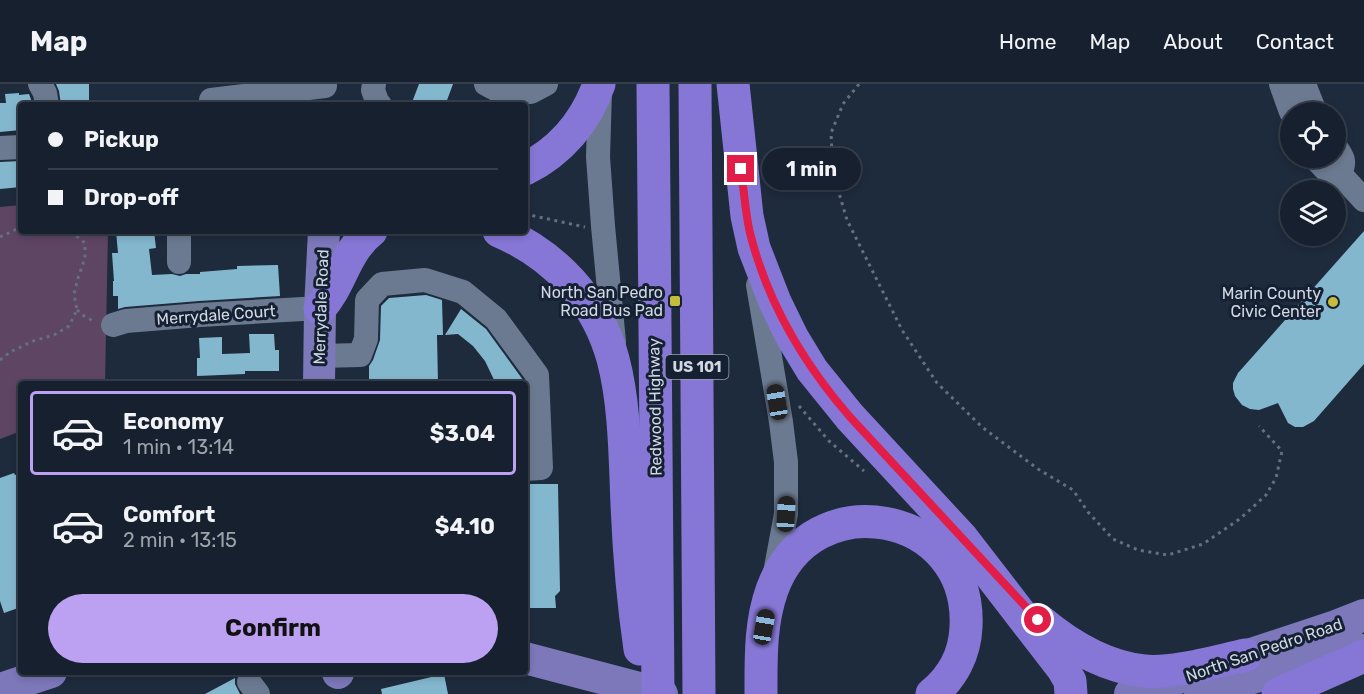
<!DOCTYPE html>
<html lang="en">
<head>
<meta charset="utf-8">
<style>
	body { margin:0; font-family:Rubik,sans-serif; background:#1f2836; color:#f1f3f6; height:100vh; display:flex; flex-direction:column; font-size:22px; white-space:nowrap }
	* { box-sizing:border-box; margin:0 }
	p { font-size:20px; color:#9ea3aa }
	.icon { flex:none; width:33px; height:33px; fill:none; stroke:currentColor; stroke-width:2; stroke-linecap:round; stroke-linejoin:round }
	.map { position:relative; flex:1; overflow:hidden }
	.side { position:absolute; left:18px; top:297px; width:510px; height:294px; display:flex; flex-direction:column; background:#16202e; border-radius:6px; box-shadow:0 3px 9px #0003,0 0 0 2px #353e4a }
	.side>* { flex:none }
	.top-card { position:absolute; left:18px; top:18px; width:510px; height:132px; border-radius:6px; box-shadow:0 3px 9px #0003,0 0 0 2px #353e4a; display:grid; align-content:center; height:132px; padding:0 30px; background:#16202e }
	.tools { position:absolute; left:1280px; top:18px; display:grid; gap:12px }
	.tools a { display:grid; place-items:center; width:66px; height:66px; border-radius:50%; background:#16202e; box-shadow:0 3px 9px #0003,0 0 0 2px #353e4a; font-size:30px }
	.end { position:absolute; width:27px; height:27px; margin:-14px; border:8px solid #e11d48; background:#fff; box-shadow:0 0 0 3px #fff }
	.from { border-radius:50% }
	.bubble { position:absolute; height:42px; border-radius:21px; background:#16202e; box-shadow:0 3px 9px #0003,0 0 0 2px #353e4a; font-size:20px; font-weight:700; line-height:42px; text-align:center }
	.car { position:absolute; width:18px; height:36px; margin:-18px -9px; border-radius:8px; box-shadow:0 0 4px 2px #0007; background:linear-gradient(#222 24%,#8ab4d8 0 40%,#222 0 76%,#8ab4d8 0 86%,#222 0) }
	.top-card b { display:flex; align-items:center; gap:21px; height:57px; font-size:22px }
	.top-card b+b { border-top:2px solid #353e4a }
	.top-card i { width:15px; height:15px; background:#f1f3f6 }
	ul { padding:10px 0 0; list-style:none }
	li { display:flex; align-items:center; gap:18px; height:84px; margin:0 12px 9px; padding:0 18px; border:3px solid transparent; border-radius:6px }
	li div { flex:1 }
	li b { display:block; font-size:22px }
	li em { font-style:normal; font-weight:700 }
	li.selected { border-color:#bca0f2 }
	li>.icon { width:54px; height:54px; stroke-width:1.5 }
	.cta { display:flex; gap:12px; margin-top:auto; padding:12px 30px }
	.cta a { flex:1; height:69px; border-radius:36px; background:#bca0f2; color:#111; font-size:24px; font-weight:700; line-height:69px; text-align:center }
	header { display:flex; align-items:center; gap:36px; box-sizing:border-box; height:84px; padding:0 30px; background:#16202e; border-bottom:2px solid #353e4a }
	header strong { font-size:28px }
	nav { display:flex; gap:33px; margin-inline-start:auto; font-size:21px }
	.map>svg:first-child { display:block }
	.green { fill:#5e4564 }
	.building { fill:#83b7ce }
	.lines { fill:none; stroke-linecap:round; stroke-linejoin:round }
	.path { stroke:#65707f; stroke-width:3; stroke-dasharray:3 4.5; stroke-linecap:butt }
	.minor { stroke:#6c7a91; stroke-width:24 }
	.major { stroke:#7c78ba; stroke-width:32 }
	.highway { stroke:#8677d6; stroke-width:33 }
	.route { stroke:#e11d48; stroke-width:8 }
	.poi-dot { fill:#c5bc3d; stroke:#152133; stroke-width:2 }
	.labels { text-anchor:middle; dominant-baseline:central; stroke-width:6; stroke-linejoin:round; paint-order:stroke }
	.shield { fill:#152133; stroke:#98a1af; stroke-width:1.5 }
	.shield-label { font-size:15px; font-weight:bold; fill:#d0d8e4 }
	.poi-label { font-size:16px; fill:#d0d8e4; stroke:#152133; text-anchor:end }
	.street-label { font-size:16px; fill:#d0d8e4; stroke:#152133 }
</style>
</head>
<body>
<header>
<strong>Map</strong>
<nav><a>Home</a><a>Map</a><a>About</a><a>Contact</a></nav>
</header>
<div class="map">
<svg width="1364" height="610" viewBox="0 0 1364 610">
	<rect width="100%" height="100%" fill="#1e2b3d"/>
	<!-- green -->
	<polygon class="green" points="21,121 21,147 108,147 105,300 36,298 36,300 21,300 21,347 0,355 0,123"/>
	<!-- building -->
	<g class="building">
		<polygon points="56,0 89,0 89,21 61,21 59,7"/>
		<polygon points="419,0 453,0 446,19 439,16 438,21 411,21"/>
		<polygon points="19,9 19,11 29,10 33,21 21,21 21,46 0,48 0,19 6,19 5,10"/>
		<polygon points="21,77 21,103 0,105 0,78"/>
		<polygon points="116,147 154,147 156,164 149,165 152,191 172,190 180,192 186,190 200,190 200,188 237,185 237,182 278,181 280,212 199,217 125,223 118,225 118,212 113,212 113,197 114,197 112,169 118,169"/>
		<polygon points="1364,147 1364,280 1314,337 1303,343 1295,343 1288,339 1278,319 1259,326 1250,325 1242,321 1235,312 1233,305 1233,299 1238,289"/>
		<polygon points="426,211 442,216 443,251 437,251 438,300 369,300 369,282 373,276 380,256 381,222 389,214"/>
		<polygon points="461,225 486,245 523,296 523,300 496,300 485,277 473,262 458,250 445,251"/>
		<polygon points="249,250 274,250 275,266 279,266 279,287 245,287 245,290 197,292 197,274 200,274 199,254 222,253 222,270 250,269"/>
		<polygon points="14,389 15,391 21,389 21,523 4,529 0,517 0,394"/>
		<polygon points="527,400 558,400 560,507 555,512 556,524 529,524"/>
		<polygon points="444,590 448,610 382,610 381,605"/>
		<polygon points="235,594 235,600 240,610 205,610"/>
	</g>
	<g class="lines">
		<!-- path -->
		<g class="path">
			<polyline points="859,0 843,20 831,49 833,89 847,136 902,246 937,299 982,343 1038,385 1073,406 1088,428 1113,455 1138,466 1168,471 1203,460 1241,434 1266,411 1276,394 1282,367 1259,342"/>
			<polyline points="525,130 585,143"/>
			<polyline points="0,153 21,143"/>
			<polyline points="77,226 84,232 95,238"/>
			<polyline points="0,276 10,268 33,257 54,251 69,242 77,226 74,210 78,194 85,174 85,159 70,147"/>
			<polyline points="799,322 829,357 864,387"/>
		</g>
		<!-- minor -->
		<g class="minor">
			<polyline points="40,0 45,9 47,21"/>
			<polyline points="374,0 373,6 378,20 380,21"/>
			<polyline points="486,0 499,7 531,8 546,0"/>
			<polyline points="1281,0 1291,28"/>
			<polyline points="1304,0 1315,28"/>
			<polyline points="600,8 598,73 603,142 614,258"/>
			<polyline points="211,16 325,2"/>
			<path d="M1335,62c8,11 11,15 5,28"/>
			<polyline points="0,64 21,63"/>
			<polyline points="1315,74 1329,89 1340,90 1364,116"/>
			<polyline points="179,178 179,147"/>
			<polyline points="758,201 781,338 786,378 786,430 775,489"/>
			<polyline points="113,241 126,237 200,231 320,224"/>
			<polyline points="320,272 360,271 366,255 367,216 382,200 425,196 463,208 496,235 537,291 541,384 525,385"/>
			<polyline points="249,598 258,610"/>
		</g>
		<!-- major -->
		<g class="major">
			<polyline points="319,300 320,224 324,147"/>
			<polyline points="525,574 662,610"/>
			<polyline points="338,589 338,588"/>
			<polyline points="0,605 51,588"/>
			<polyline points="1130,610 1336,542 1364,531"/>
			<polyline points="1200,610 1354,563"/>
		</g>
		<!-- highway -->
		<g class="highway">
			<polyline points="653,0 658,610"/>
			<polyline points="695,0 699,610"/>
			<polyline points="733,0 747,132 754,164 775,218 792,253 812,286 850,333 962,454 1063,585 1070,597 1071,610"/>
			<path d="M525,85c36,-18 61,-48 74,-85"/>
			<path d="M499,147c56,24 98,69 114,128 12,45 12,99 14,145 2,49 6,97 13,145"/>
			<path d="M320,224c21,-23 25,-57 51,-77"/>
			<path d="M1040,537c30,25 65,46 104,50 29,3 73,-10 102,-16"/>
			<path d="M761,610c0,-34 -1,-71 11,-104 39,-110 200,-80 194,37 -1,26 -13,50 -34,67"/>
			<polyline points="1278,610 1364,572"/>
		</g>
	</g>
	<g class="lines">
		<!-- route -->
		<path class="route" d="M741,85c3,21 4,43 9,64 17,68 54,131 100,184l188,203"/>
	</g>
	<!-- markers -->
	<g class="poi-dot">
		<rect x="669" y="211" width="12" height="12" rx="3"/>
		<circle cx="1333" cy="218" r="6"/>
	</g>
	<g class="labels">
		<!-- shield labels -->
		<rect class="shield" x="665.5" y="271" width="63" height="24" rx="4.5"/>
		<g class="shield-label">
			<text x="697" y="283">US 101</text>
		</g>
		<!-- poi labels -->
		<g class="poi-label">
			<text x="663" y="208">North San Pedro<tspan x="663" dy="18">Road Bus Pad</tspan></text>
			<text x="1321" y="209">Marin County<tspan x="1321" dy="18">Civic Center</tspan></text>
		</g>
		<!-- street labels -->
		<g class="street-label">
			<text transform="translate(321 223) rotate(-88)">Merrydale Road</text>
			<text transform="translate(216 231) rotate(-4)">Merrydale Court</text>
			<text transform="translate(655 323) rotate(-91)">Redwood Highway</text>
			<text transform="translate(1264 566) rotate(-19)">North San Pedro Road</text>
		</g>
	</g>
</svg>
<div class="tools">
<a><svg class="icon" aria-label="locate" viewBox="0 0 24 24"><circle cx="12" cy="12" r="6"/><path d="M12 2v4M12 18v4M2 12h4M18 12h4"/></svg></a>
<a><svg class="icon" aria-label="layers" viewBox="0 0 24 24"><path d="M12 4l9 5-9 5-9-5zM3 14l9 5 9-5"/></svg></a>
</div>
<i class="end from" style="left:1038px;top:536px"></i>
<i class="end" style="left:741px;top:85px"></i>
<div class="bubble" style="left:762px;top:64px;width:99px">1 min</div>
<i class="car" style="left:777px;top:318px;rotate:351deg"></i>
<i class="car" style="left:786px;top:430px;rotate:3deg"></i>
<i class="car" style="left:764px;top:543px;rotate:10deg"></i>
<div class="top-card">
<b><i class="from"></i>Pickup</b>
<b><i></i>Drop-off</b>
</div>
<section class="side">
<ul>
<li class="selected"><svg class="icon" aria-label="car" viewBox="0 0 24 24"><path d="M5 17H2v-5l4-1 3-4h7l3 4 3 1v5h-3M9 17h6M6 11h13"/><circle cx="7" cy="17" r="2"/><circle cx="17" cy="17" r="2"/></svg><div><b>Economy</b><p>1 min · 13:14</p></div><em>$3.04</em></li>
<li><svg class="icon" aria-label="car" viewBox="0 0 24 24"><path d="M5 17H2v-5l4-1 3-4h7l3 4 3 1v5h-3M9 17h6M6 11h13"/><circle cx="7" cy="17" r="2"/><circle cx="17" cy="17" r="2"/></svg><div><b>Comfort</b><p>2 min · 13:15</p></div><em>$4.10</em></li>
</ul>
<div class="cta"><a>Confirm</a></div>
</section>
</div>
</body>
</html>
